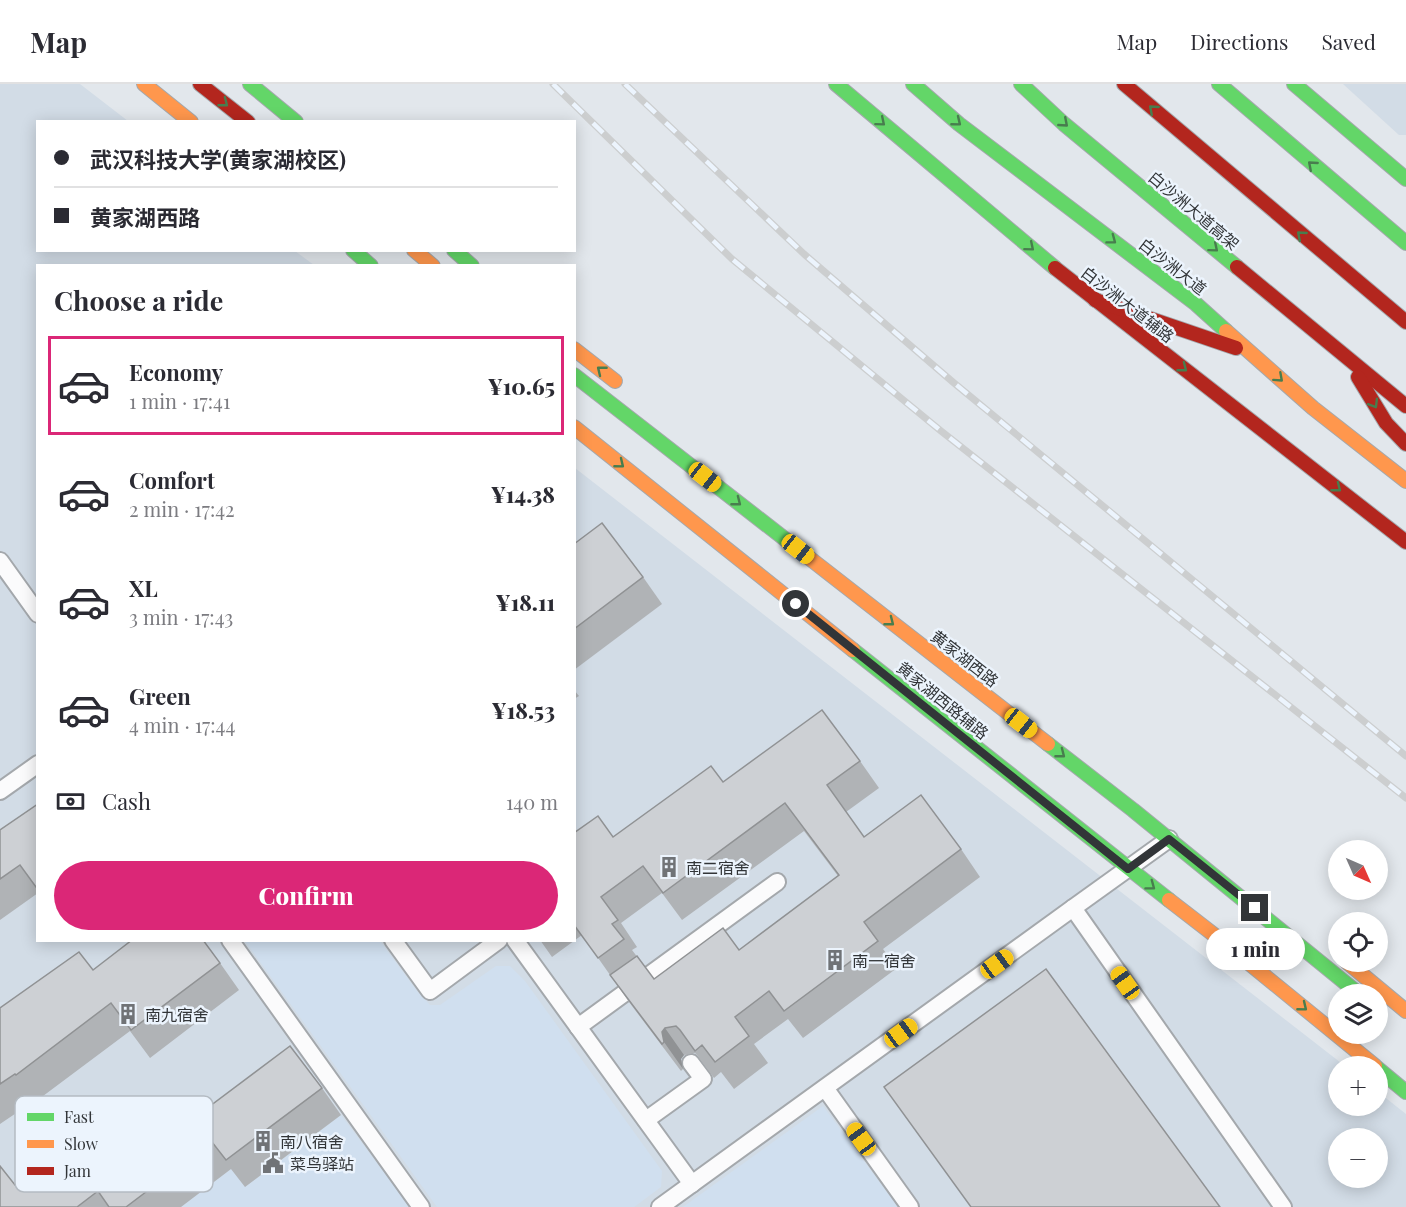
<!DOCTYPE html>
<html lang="en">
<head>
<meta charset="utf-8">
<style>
	body { margin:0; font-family:"Playfair Display","Noto Sans SC",serif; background:#f2f2f3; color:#2b2b33; height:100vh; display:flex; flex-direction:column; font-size:22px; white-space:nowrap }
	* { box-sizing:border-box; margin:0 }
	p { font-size:20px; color:#7c7c81 }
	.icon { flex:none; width:33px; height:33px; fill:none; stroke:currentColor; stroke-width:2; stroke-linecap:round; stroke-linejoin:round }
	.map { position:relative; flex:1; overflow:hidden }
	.panel { position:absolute; left:36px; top:180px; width:540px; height:678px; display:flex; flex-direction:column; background:#fff; border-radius:0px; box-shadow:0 3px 15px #0003 }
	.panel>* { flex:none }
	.banner { position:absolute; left:36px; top:36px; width:540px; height:132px; border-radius:0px; box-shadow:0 3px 15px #0003; display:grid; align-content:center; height:132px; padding:0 18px; background:#fff }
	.needle { width:39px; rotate:135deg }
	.buttons { position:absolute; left:1328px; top:756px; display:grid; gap:12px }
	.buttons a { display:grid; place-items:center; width:60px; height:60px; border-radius:50%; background:#fff; box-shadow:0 3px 15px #0003; font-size:30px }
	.end { position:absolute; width:27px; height:27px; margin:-14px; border:8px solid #323538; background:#fff; box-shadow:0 0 0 3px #fff }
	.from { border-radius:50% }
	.bubble { position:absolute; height:42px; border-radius:21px; background:#fff; box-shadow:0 3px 15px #0003; font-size:20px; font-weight:800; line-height:42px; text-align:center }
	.car { position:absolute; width:18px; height:36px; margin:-18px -9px; border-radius:8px; box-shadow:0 0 4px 2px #0007; background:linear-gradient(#f5c518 24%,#345 0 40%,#f5c518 0 76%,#345 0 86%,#f5c518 0) }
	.banner b { display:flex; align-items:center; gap:21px; height:57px; font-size:22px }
	.banner b+b { border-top:2px solid #e1e1e2 }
	.banner i { width:15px; height:15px; background:#2b2b33 }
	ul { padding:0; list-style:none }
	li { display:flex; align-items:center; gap:18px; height:99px; margin:0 12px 9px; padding:0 6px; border:3px solid transparent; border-radius:0px }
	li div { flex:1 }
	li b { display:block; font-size:22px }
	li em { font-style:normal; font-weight:800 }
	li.current { border-color:#db2777 }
	li>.icon { width:54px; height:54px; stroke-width:1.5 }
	h2 { padding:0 18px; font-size:27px; line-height:72px }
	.pay { display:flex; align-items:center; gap:15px; height:66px; padding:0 18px; font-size:22px }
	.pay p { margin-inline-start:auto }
	.primary-button { display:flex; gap:12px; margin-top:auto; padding:12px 18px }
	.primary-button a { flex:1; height:69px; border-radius:36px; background:#db2777; color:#fff; font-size:24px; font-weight:800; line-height:69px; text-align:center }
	header { display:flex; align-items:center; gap:36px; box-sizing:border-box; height:84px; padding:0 30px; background:#fff; border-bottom:2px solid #e1e1e2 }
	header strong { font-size:28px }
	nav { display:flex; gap:33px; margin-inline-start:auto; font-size:21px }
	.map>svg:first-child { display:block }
	.built { fill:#d2dce6; fill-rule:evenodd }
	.green { fill:#d0dfef }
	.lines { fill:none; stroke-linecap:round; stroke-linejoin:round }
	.lane-casing { stroke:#a4a8ac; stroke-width:20 }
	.fast-casing { stroke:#a4a8ac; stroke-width:16 }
	.slow-casing { stroke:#a4a8ac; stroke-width:16 }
	.jam-casing { stroke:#a4a8ac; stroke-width:16 }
	.lane { stroke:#fbfbfc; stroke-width:16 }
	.fast { stroke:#63d668; stroke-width:14 }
	.slow { stroke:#ff974d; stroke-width:14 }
	.jam { stroke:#b3261e; stroke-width:14 }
	.rail-casing { stroke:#cccecf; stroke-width:7 }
	.rail { stroke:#ecf4fd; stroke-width:4.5; stroke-dasharray:14; stroke-linecap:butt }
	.wall { fill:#b0b3b6; fill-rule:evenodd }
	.shaded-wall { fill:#909294 }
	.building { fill:#cdd0d4; stroke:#909294; stroke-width:1.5 }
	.oneway { stroke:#487d4e }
	.route { stroke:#323538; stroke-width:8 }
	.labels { text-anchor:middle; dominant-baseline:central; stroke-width:5; stroke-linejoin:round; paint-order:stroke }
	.street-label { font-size:16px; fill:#323538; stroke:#ecf4fd }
	.poi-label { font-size:16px; fill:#323538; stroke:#ecf4fd; text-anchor:start }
	.key { fill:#ecf4fd; stroke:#b4bbc2; stroke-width:1.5 }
	.key-label { font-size:16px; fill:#323538 }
</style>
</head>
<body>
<header>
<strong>Map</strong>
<nav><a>Map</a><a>Directions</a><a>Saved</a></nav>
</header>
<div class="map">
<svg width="1406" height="1123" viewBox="0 0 1406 1123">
	<rect width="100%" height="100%" fill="#e2e7ec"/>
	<!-- built -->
	<g class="built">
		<path d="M0,0h80l48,37 -90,1v128l257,1 19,14 -276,1v674h536l1,-472 770,598h-7v40h39v-15l29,23v93h-1406zM1338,1054h39v40h-39z"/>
		<polygon points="1343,0 1406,0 1406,51 1399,51"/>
	</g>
	<!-- green -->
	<g class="green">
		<polygon points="245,857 380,857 417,907 430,921 440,921 496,882 510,882 525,897 662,1087 661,1103 634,1123 437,1123"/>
		<polygon points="823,1022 898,1123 683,1123"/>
		<polygon points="341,1031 410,1123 181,1123 231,1085 245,1103"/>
	</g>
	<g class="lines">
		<defs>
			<g id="lane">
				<polyline points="0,477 38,530"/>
				<polyline points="0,707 38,680"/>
				<polyline points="1073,824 1169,755"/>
				<polyline points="230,856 421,1123"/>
				<polyline points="393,856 430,907 499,856"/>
				<polyline points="515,856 692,1100"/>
				<polyline points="578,943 777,798"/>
				<polyline points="825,1004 910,1123"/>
				<polyline points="646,1036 703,995 691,979"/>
				<polyline points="660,1123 1073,824 1283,1123"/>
			</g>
			<g id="fast">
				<polyline points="250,0 296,38"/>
				<polyline points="836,0 1055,184"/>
				<polyline points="913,0 959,40 1196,220 1226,247"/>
				<polyline points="1021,0 1064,40 1237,183"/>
				<polyline points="1219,0 1406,159"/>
				<polyline points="1294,0 1406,95"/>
				<polyline points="353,166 371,182"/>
				<polyline points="454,166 472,182"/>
				<polyline points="574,291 799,466"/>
				<polyline points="853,566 1169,816"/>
				<polyline points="1048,660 1133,726 1359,910"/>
				<polyline points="1377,984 1406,1008"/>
			</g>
			<g id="slow">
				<polyline points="144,0 191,38"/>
				<polyline points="414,166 433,182"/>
				<polyline points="1226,247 1313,324 1406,397"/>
				<polyline points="574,265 615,297"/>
				<polyline points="574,343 853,566"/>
				<polyline points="799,466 1048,660"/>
				<polyline points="1169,816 1222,857 1375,982"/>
				<polyline points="1347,878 1406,927"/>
			</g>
			<g id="jam">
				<polyline points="200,0 248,38"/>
				<polyline points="1124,0 1406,238"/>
				<polyline points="1237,183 1406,322"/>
				<polyline points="1055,184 1406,458"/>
				<polyline points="1095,216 1236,264"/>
				<polyline points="1358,293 1386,339 1406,360"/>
			</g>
		</defs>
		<!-- lane casing -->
		<use href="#lane" class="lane-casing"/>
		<!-- fast casing -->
		<use href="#fast" class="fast-casing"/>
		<!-- slow casing -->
		<use href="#slow" class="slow-casing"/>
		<!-- jam casing -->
		<use href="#jam" class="jam-casing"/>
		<!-- lane -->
		<use href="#lane" class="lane"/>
		<!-- fast -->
		<use href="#fast" class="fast"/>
		<!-- slow -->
		<use href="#slow" class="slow"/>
		<!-- jam -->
		<use href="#jam" class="jam"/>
		<defs>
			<g id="rail">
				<polyline points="553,0 732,175 941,347 1406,714"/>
				<polyline points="625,0 804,170 954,299 1406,672"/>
			</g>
		</defs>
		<!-- rail casing -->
		<use href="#rail" class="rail-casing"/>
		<!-- rail -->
		<use href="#rail" class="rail"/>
	</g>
	<!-- wall -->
	<g class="wall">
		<polygon points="574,460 643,493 662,520 574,586"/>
		<polygon points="574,606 579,612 574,615"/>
		<path d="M860,677l19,27 -33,24 18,25 97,12 19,28 -97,72 14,19 -94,70 -15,-19 -34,25 14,19 -34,26 -13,-17 -7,6 -17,-23 -2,-2 -11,2 -3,4 2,10 -2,2 -52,-69 -47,-67 -30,22 -12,-17h34v-107l39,4 110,-55zM804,747l34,45 -99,74 -85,29 -22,-29 5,-3 -16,-24 41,-30 20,27z"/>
		<polygon points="38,720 38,809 0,836 0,746"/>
		<polygon points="220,879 239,906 150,974 130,947 35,1018 34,1017 0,1040 0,924 93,886"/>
		<polygon points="322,1004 341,1031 245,1103 231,1085 181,1123 0,1123 15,1101 80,1086 186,1040"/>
	</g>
	<!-- shaded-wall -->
	<polygon class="shaded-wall" points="665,944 684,971 681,975 683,985 664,958 662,948"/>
	<!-- building -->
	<g class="building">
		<polygon points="602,439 643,493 574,545 574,460"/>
		<polygon points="822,626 860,677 827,701 864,753 921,711 961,765 864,838 878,857 784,927 769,907 735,933 749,952 715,978 702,961 695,967 680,946 676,942 665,944 662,948 664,958 662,960 610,891 637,872 654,895 723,844 739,866 839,791 785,719 663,809 643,782 601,813 618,836 612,840 624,855 598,874 574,841 574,749 598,732 613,753 711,682 723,698"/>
		<polygon points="38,720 38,802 36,803 20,781 0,795 0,746"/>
		<polygon points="132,856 203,856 220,879 131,946 111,919 16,991 15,990 0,1000 0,924 79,868 93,886"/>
		<polygon points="1046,885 1220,1123 971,1123 884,1003"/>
		<polygon points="290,962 322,1004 226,1076 212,1058 126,1123 109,1123 98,1107 77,1123 0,1123 0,1082 15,1101 63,1064 80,1086 169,1019 186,1040"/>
	</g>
	<!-- one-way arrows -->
	<defs><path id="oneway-chevron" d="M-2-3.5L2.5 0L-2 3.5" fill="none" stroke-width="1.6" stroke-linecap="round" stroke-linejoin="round" transform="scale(1.5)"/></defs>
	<g class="oneway">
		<use href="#oneway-chevron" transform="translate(224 19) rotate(38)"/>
		<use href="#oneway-chevron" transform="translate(1153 25) rotate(-139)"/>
		<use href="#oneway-chevron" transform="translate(881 38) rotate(40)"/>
		<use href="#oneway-chevron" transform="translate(957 38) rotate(39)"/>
		<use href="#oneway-chevron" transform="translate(1064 39) rotate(41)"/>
		<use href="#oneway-chevron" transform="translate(1312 81) rotate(-139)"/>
		<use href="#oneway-chevron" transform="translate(1301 151) rotate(-139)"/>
		<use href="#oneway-chevron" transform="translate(1112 156) rotate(37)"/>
		<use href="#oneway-chevron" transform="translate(1030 163) rotate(40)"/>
		<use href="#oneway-chevron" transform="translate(1214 164) rotate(40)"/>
		<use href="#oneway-chevron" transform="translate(1183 284) rotate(38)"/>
		<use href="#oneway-chevron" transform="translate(601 286) rotate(-141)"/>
		<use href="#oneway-chevron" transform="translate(1279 294) rotate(42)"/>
		<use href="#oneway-chevron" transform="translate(1374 320) rotate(59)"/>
		<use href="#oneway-chevron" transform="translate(620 380) rotate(39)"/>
		<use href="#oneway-chevron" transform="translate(1337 404) rotate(38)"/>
		<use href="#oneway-chevron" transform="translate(737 418) rotate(38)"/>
		<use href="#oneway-chevron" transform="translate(890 538) rotate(38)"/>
		<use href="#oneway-chevron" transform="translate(1061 670) rotate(38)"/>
		<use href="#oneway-chevron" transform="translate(1151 802) rotate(37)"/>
		<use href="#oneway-chevron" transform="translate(1303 923) rotate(39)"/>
	</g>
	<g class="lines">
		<!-- route -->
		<polyline class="route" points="796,520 1128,785 1169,755 1255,824"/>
	</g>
	<!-- icons -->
	<defs>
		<symbol id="building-bare" viewBox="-9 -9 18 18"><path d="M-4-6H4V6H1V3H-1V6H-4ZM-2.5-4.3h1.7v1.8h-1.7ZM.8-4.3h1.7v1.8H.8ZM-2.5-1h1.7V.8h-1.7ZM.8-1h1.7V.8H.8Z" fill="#707377" stroke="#ecf4fd" stroke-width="2.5" paint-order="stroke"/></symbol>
		<symbol id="civic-bare" viewBox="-9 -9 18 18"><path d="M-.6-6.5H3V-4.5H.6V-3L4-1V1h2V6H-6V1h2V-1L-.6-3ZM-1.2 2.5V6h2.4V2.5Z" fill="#707377" stroke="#ecf4fd" stroke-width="2.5" paint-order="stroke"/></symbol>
	</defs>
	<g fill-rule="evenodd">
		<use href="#building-bare" x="654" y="768" width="30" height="30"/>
		<use href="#building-bare" x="820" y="861" width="30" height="30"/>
		<use href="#building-bare" x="113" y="915" width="30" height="30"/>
		<use href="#building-bare" x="248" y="1042" width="30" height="30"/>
		<use href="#civic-bare" x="258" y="1064" width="30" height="30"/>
	</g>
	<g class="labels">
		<!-- street labels -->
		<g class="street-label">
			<text transform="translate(1194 126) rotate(40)">白沙洲大道高架</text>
			<text transform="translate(1173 182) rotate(38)">白沙洲大道</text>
			<text transform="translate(1128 220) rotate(38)">白沙洲大道辅路</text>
			<text transform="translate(965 574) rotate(38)">黄家湖西路</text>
			<text transform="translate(943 616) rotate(39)">黄家湖西路辅路</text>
		</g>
		<!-- poi labels -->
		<g class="poi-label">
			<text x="686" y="783">南二宿舍</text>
			<text x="852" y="876">南一宿舍</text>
			<text x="145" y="930">南九宿舍</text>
			<text x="280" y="1057">南八宿舍</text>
			<text x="290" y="1079">菜鸟驿站</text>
		</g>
	</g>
	<!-- legend -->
	<rect x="15" y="1012" width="198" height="96" rx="9" class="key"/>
	<rect x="27" y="1029" width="27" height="8" fill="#63d668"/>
	<rect x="27" y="1056" width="27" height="8" fill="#ff974d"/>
	<rect x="27" y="1083" width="27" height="8" fill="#b3261e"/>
	<g class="key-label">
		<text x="64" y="1039">Fast</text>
		<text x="64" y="1066">Slow</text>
		<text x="64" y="1093">Jam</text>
	</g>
</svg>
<div class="buttons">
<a><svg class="needle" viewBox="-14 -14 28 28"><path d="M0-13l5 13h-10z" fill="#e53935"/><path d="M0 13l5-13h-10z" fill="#7c7c81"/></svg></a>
<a><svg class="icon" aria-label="locate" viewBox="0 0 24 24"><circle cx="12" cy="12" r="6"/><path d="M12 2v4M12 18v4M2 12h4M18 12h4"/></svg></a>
<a><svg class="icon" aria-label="layers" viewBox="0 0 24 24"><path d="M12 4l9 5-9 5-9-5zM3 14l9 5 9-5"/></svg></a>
<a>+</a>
<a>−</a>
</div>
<i class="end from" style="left:796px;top:520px"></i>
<i class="end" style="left:1255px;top:824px"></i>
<div class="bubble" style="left:1206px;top:844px;width:99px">1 min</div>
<i class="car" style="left:705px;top:393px;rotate:128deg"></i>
<i class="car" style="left:798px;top:465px;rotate:128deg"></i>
<i class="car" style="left:1021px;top:639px;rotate:128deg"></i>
<i class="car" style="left:997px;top:880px;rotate:54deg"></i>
<i class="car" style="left:1125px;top:899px;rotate:325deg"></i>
<i class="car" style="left:901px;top:949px;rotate:54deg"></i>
<i class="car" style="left:861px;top:1055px;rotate:324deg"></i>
<div class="banner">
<b><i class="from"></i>武汉科技大学(黄家湖校区)</b>
<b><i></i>黄家湖西路</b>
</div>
<section class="panel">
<h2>Choose a ride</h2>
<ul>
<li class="current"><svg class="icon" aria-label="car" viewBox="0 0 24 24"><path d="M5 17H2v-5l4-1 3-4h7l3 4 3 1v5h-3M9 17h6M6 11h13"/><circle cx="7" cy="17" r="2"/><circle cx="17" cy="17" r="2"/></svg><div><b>Economy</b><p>1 min · 17:41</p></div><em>¥10.65</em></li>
<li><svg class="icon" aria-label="car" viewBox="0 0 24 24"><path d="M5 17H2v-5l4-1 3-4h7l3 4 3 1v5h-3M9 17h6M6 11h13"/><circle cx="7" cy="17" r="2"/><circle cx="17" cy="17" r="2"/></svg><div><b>Comfort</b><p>2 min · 17:42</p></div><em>¥14.38</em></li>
<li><svg class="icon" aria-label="car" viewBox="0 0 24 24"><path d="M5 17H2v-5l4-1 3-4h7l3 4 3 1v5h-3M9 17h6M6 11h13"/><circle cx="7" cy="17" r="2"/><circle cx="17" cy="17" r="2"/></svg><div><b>XL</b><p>3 min · 17:43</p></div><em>¥18.11</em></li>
<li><svg class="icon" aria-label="car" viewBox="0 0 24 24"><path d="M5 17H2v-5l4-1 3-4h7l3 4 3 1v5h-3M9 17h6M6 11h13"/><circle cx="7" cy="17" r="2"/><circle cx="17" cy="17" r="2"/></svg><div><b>Green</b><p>4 min · 17:44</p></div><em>¥18.53</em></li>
</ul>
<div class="pay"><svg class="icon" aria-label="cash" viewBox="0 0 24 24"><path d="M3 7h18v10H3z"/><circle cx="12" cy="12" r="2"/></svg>Cash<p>140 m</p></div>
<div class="primary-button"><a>Confirm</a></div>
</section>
</div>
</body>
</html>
